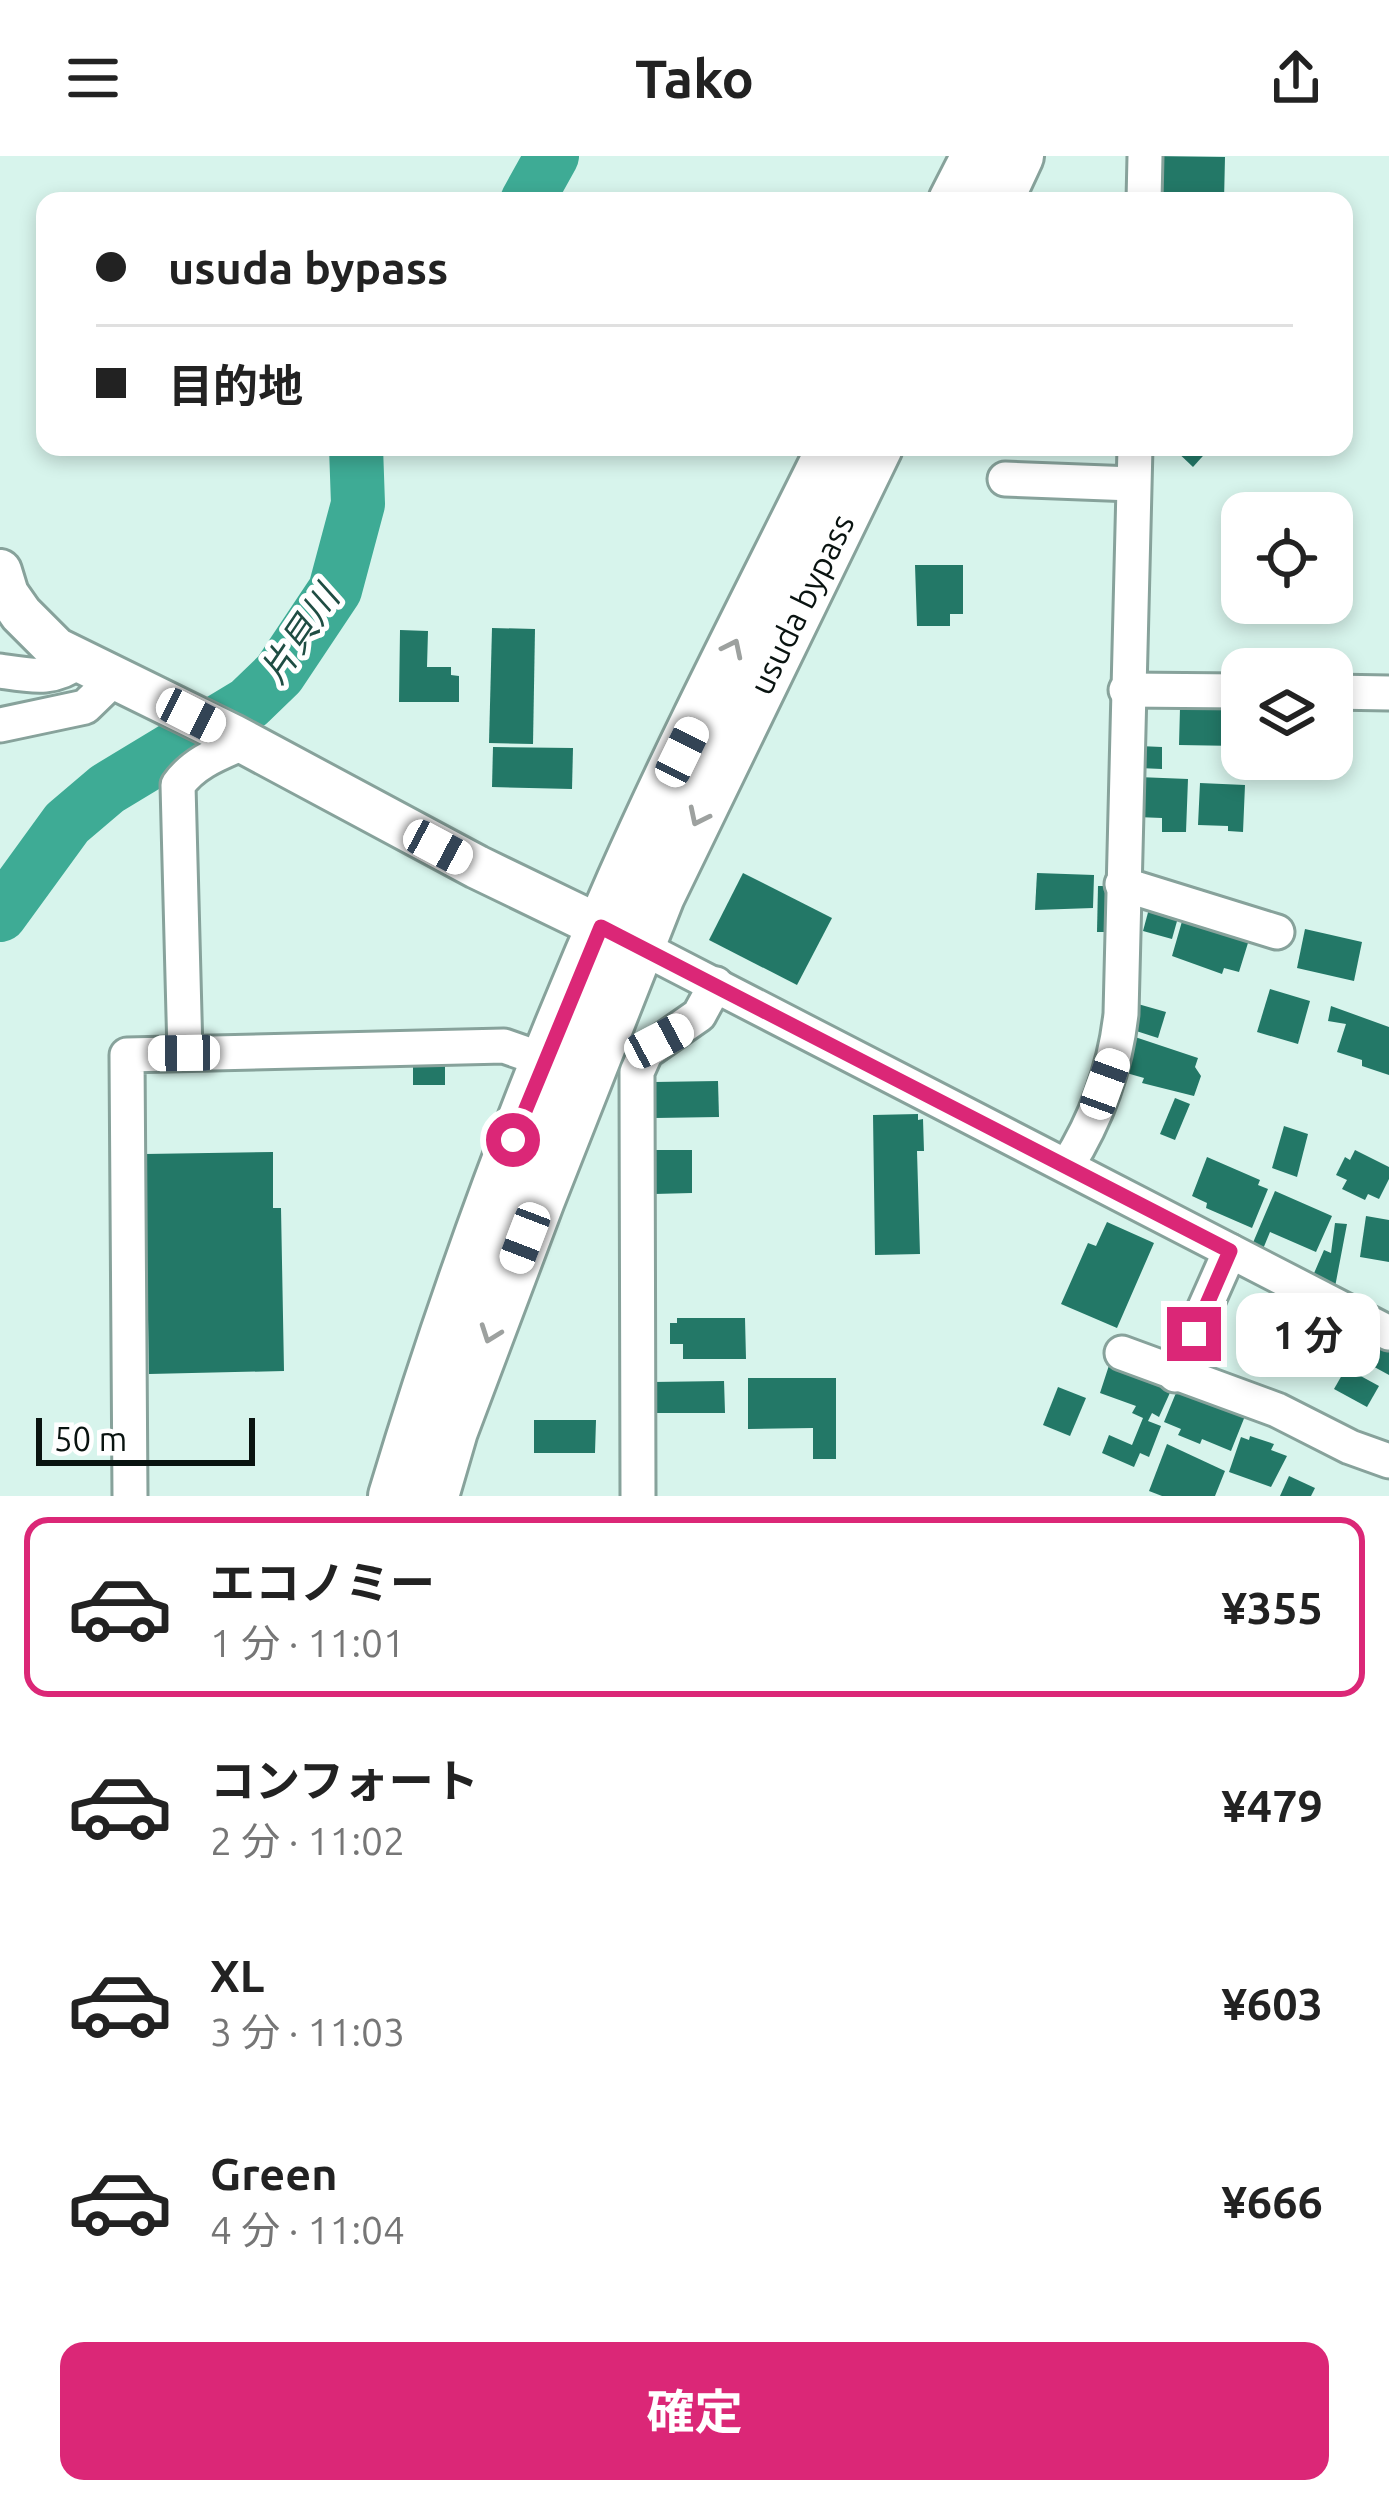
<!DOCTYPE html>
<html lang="ja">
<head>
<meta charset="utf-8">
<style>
	body { margin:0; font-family:Ubuntu,"Noto Sans JP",sans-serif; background:#f6f6f6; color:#222; height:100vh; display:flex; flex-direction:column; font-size:45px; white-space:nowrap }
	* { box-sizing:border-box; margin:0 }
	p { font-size:39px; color:#767676 }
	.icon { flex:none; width:66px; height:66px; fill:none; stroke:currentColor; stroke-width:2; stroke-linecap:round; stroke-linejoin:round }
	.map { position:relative; height:1340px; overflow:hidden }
	.details { display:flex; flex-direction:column; background:#fff; flex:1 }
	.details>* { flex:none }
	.hud { position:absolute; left:36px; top:36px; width:1317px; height:264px; border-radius:24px; box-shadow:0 6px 18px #0003; display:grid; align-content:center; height:264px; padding:0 60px; background:#fff }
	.controls { position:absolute; left:1221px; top:336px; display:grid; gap:24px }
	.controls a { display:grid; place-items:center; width:132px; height:132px; border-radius:24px; background:#fff; box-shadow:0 6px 18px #0003; font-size:60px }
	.scale { position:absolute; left:36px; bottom:30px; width:219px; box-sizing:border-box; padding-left:12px; border:6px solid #091310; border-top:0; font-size:33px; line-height:42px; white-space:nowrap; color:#091310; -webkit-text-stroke:9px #fff; paint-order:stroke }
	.end { position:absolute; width:54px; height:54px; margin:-27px; border:15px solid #db2777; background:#fff; box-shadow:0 0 0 6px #fff }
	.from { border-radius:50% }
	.bubble { position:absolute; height:84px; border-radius:24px; background:#fff; box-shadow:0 6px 18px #0003; font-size:39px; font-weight:700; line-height:84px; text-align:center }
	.car { position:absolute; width:36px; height:72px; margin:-36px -18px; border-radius:15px; box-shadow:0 0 9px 3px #0007; background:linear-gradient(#fff 24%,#345 0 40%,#fff 0 76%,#345 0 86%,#fff 0) }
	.hud b { display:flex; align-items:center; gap:42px; height:114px; font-size:45px }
	.hud b+b { border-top:3px solid #e0e0e0 }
	.hud i { width:30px; height:30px; background:#222 }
	ul { padding:21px 0 0; list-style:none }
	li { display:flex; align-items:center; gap:36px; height:180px; margin:0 24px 18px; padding:0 36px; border:6px solid transparent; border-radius:24px }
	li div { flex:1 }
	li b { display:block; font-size:45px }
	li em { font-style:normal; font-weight:700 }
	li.active { border-color:#db2777 }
	li>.icon { width:108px; height:108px; stroke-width:1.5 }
	.button { display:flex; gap:24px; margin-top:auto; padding:24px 60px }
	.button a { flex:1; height:138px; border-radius:24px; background:#db2777; color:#fff; font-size:48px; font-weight:700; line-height:138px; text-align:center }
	header { display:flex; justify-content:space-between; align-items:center; height:156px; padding:0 60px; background:#fff; font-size:54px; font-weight:700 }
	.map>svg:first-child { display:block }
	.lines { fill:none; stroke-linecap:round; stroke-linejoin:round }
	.river { stroke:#3eab95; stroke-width:54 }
	.building { fill:#237867 }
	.minor-casing { stroke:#87a29b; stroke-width:39 }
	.major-casing { stroke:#87a29b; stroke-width:48 }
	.highway-casing { stroke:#87a29b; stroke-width:54 }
	.minor { stroke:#fff; stroke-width:33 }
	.major { stroke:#fff; stroke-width:42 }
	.highway { stroke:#fff; stroke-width:48 }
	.oneway { stroke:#9da19f }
	.route { stroke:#db2777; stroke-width:15 }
	.labels { text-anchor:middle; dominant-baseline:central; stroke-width:10; stroke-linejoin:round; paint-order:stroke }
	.street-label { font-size:33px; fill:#091310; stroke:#fff }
	.water-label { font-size:36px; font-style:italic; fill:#1f4d43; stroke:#fff }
</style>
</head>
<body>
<header><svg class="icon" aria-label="menu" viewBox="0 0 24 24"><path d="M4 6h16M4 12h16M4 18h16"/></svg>Tako<svg class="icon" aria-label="share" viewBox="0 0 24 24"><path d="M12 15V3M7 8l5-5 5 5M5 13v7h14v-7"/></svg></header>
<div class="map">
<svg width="1389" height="1340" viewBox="0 0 1389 1340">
	<rect width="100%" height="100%" fill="#d7f4ec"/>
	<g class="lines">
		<!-- river -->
		<g class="river">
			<polyline points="527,45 552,0"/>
			<polyline points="0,759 67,667 107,633 249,547 279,518 335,434 358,348 356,291"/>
		</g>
	</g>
	<!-- building -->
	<g class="building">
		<polygon points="1151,0 1225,1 1224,45 1205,45 1205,36 1185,36 1185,45 1151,45"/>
		<polygon points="1172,291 1211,291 1193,311"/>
		<polygon points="915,409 963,409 963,458 950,458 950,470 917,470"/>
		<polygon points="492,472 535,473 533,588 489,587"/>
		<polygon points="400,474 428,475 427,511 451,511 451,519 459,520 459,546 399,546"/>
		<polygon points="1277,503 1314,503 1313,513 1277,513"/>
		<polygon points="1204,547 1239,548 1238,590 1179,589 1180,552 1204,552"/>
		<polygon points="1139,590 1162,591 1162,613 1139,612"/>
		<polygon points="493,591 573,592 572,633 492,631"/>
		<polygon points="1138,621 1188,623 1186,676 1162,676 1162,662 1137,661"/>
		<polygon points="1200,627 1245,629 1243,676 1228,675 1228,670 1198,669"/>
		<polygon points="743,717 832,762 797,829 709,784"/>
		<polygon points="1037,717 1094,719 1093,752 1035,754"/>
		<polygon points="1098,730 1111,730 1111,776 1097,776"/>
		<polygon points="1150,749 1179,758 1172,783 1143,775"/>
		<polygon points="1185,755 1252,774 1239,816 1224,812 1222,818 1172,800"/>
		<polygon points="1305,773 1362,786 1354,825 1297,812"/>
		<polygon points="1270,833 1310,845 1298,888 1257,876"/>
		<polygon points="1138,848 1166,856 1158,882 1130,873"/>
		<polygon points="1331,850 1389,871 1389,919 1362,910 1362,904 1337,896 1346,868 1328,865"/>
		<polygon points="1135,881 1198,902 1195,911 1201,920 1194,940 1142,927 1144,922 1123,916"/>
		<rect x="413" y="905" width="32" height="24"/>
		<polygon points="718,925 719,961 655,962 654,926"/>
		<polygon points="1175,942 1190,948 1175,984 1160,978"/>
		<polygon points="918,958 918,964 923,963 924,995 917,995 920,1098 875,1099 873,959"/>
		<polygon points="1284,970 1308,978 1297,1021 1272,1012"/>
		<polygon points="654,994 692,994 692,1037 654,1038"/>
		<polygon points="1355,994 1389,1011 1389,1023 1379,1043 1368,1038 1365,1044 1342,1033 1347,1024 1336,1019 1345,1001 1350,1004"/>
		<polygon points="273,996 273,1052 281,1052 284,1215 149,1218 145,998"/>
		<polygon points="1207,1001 1260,1024 1258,1029 1268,1033 1252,1072 1206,1052 1207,1047 1192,1040"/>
		<polygon points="1275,1035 1332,1060 1316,1096 1270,1076 1263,1093 1252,1089"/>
		<polygon points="1366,1060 1389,1064 1389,1106 1360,1101"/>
		<polygon points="1107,1066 1154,1087 1117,1172 1061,1148 1088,1087 1096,1090"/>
		<polygon points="1335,1067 1347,1068 1335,1131 1312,1122 1324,1094 1331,1097"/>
		<polygon points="1263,1145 1325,1176 1307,1214 1239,1180 1252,1154 1257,1156"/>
		<polygon points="677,1162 745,1162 746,1203 683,1203 683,1188 670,1188 670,1167 677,1167"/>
		<polygon points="1367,1180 1389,1192 1389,1219 1356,1201"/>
		<polygon points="1113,1197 1173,1230 1159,1261 1152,1257 1148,1265 1161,1270 1149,1301 1140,1297 1134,1311 1102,1297 1109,1279 1132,1289 1143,1262 1132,1257 1136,1250 1100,1237"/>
		<polygon points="1346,1212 1379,1230 1367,1251 1334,1233"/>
		<polygon points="748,1222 836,1222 836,1303 813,1303 813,1272 748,1273"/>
		<polygon points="724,1225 725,1257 652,1257 652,1226"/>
		<polygon points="1058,1231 1086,1242 1070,1280 1043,1269"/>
		<polygon points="1178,1232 1245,1260 1231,1295 1202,1283 1200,1288 1178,1279 1181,1273 1164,1266"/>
		<polygon points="534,1264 596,1264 595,1297 534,1297"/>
		<polygon points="1250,1280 1274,1288 1271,1294 1287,1300 1271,1331 1229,1316 1241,1281 1249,1284"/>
		<polygon points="1167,1288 1225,1315 1215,1340 1162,1340 1149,1335"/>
		<polygon points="1289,1320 1315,1332 1311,1340 1280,1340"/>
	</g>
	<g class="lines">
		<defs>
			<g id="minor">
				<polyline points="1144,45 1145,0"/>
				<polyline points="1005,323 1133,328"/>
				<path d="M0,515c33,5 53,10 81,-11"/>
				<polyline points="1126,534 1242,535"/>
				<polyline points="1332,536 1389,537"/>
				<polyline points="0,569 85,551 116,521"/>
				<polyline points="1122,728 1277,776"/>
				<polyline points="641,791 1389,1177"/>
				<path d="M185,897l-7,-268c16,-23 42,-32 67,-43"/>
				<path d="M1067,1010c29,-46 48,-98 54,-152l14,-567"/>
				<polyline points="1122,1197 1277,1254 1350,1291 1389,1305"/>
				<polyline points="1175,1219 1230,1095"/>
				<polyline points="130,1340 127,899 504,890 544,904"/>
				<polyline points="638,1340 637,916 646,896 699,859 716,828"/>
			</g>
			<polyline id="major" points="0,415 7,438 21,458 56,493 231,579 477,711 630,785"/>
			<g id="highway">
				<polyline points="953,45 976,0"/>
				<polyline points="998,45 1019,0"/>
				<path d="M393,1340c63,-210 139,-414 228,-615 65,-147 140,-290 211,-434"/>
				<polyline points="434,1340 453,1275 540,1044 660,740 878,291"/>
			</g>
		</defs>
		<!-- minor casing -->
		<use href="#minor" class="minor-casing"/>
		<!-- major casing -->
		<use href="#major" class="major-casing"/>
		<!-- highway casing -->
		<use href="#highway" class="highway-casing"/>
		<!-- minor -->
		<use href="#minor" class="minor"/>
		<!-- major -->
		<use href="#major" class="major"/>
		<!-- highway -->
		<use href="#highway" class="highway"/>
	</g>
	<!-- one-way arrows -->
	<defs><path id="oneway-chevron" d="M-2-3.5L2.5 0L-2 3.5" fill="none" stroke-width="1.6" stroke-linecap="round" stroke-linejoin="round" transform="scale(3)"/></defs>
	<g class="oneway">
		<use href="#oneway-chevron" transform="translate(733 492) rotate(-64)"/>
		<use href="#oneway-chevron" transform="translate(698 661) rotate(116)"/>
		<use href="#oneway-chevron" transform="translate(490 1178) rotate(110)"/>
	</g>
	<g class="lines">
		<!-- route -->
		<polyline class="route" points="513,984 601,771 1230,1095 1194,1178"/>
	</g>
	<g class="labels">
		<!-- street labels -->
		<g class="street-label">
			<text transform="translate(801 448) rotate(-64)">usuda bypass</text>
		</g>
		<!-- water labels -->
		<g class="water-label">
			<text transform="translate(299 478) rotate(-56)">片貝川</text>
		</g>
	</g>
</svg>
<div class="controls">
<a><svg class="icon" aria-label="locate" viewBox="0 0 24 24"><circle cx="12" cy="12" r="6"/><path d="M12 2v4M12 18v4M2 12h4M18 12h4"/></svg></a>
<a><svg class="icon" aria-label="layers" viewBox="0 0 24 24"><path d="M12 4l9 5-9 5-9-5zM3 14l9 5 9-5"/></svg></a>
</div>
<div class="scale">50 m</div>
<i class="end from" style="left:513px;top:984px"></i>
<i class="end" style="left:1194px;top:1178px"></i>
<div class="bubble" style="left:1236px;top:1137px;width:144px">1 分</div>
<i class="car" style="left:191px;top:559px;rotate:117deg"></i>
<i class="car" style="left:682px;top:596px;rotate:26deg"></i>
<i class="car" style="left:438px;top:691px;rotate:118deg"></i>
<i class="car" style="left:659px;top:885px;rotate:62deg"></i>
<i class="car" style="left:184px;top:897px;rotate:269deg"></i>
<i class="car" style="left:1105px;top:928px;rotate:20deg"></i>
<i class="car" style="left:525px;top:1082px;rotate:201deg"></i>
<div class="hud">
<b><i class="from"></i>usuda bypass</b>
<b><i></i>目的地</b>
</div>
</div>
<section class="details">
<ul>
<li class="active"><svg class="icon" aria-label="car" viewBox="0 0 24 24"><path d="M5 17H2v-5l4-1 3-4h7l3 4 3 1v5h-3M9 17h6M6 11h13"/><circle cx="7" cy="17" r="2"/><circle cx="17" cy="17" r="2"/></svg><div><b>エコノミー</b><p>1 分 · 11:01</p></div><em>¥355</em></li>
<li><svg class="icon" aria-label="car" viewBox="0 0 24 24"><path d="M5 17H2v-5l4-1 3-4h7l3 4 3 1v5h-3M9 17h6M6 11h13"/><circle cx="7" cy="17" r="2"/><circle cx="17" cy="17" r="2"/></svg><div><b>コンフォート</b><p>2 分 · 11:02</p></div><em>¥479</em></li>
<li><svg class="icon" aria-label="car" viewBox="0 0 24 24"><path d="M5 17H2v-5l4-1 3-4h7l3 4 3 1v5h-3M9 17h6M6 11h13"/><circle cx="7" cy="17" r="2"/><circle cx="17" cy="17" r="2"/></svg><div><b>XL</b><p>3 分 · 11:03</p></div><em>¥603</em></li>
<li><svg class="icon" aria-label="car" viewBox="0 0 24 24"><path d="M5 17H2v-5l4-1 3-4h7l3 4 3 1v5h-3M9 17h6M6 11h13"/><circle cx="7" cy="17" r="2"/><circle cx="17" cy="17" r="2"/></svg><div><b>Green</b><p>4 分 · 11:04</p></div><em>¥666</em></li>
</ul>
<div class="button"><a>確定</a></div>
</section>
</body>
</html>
